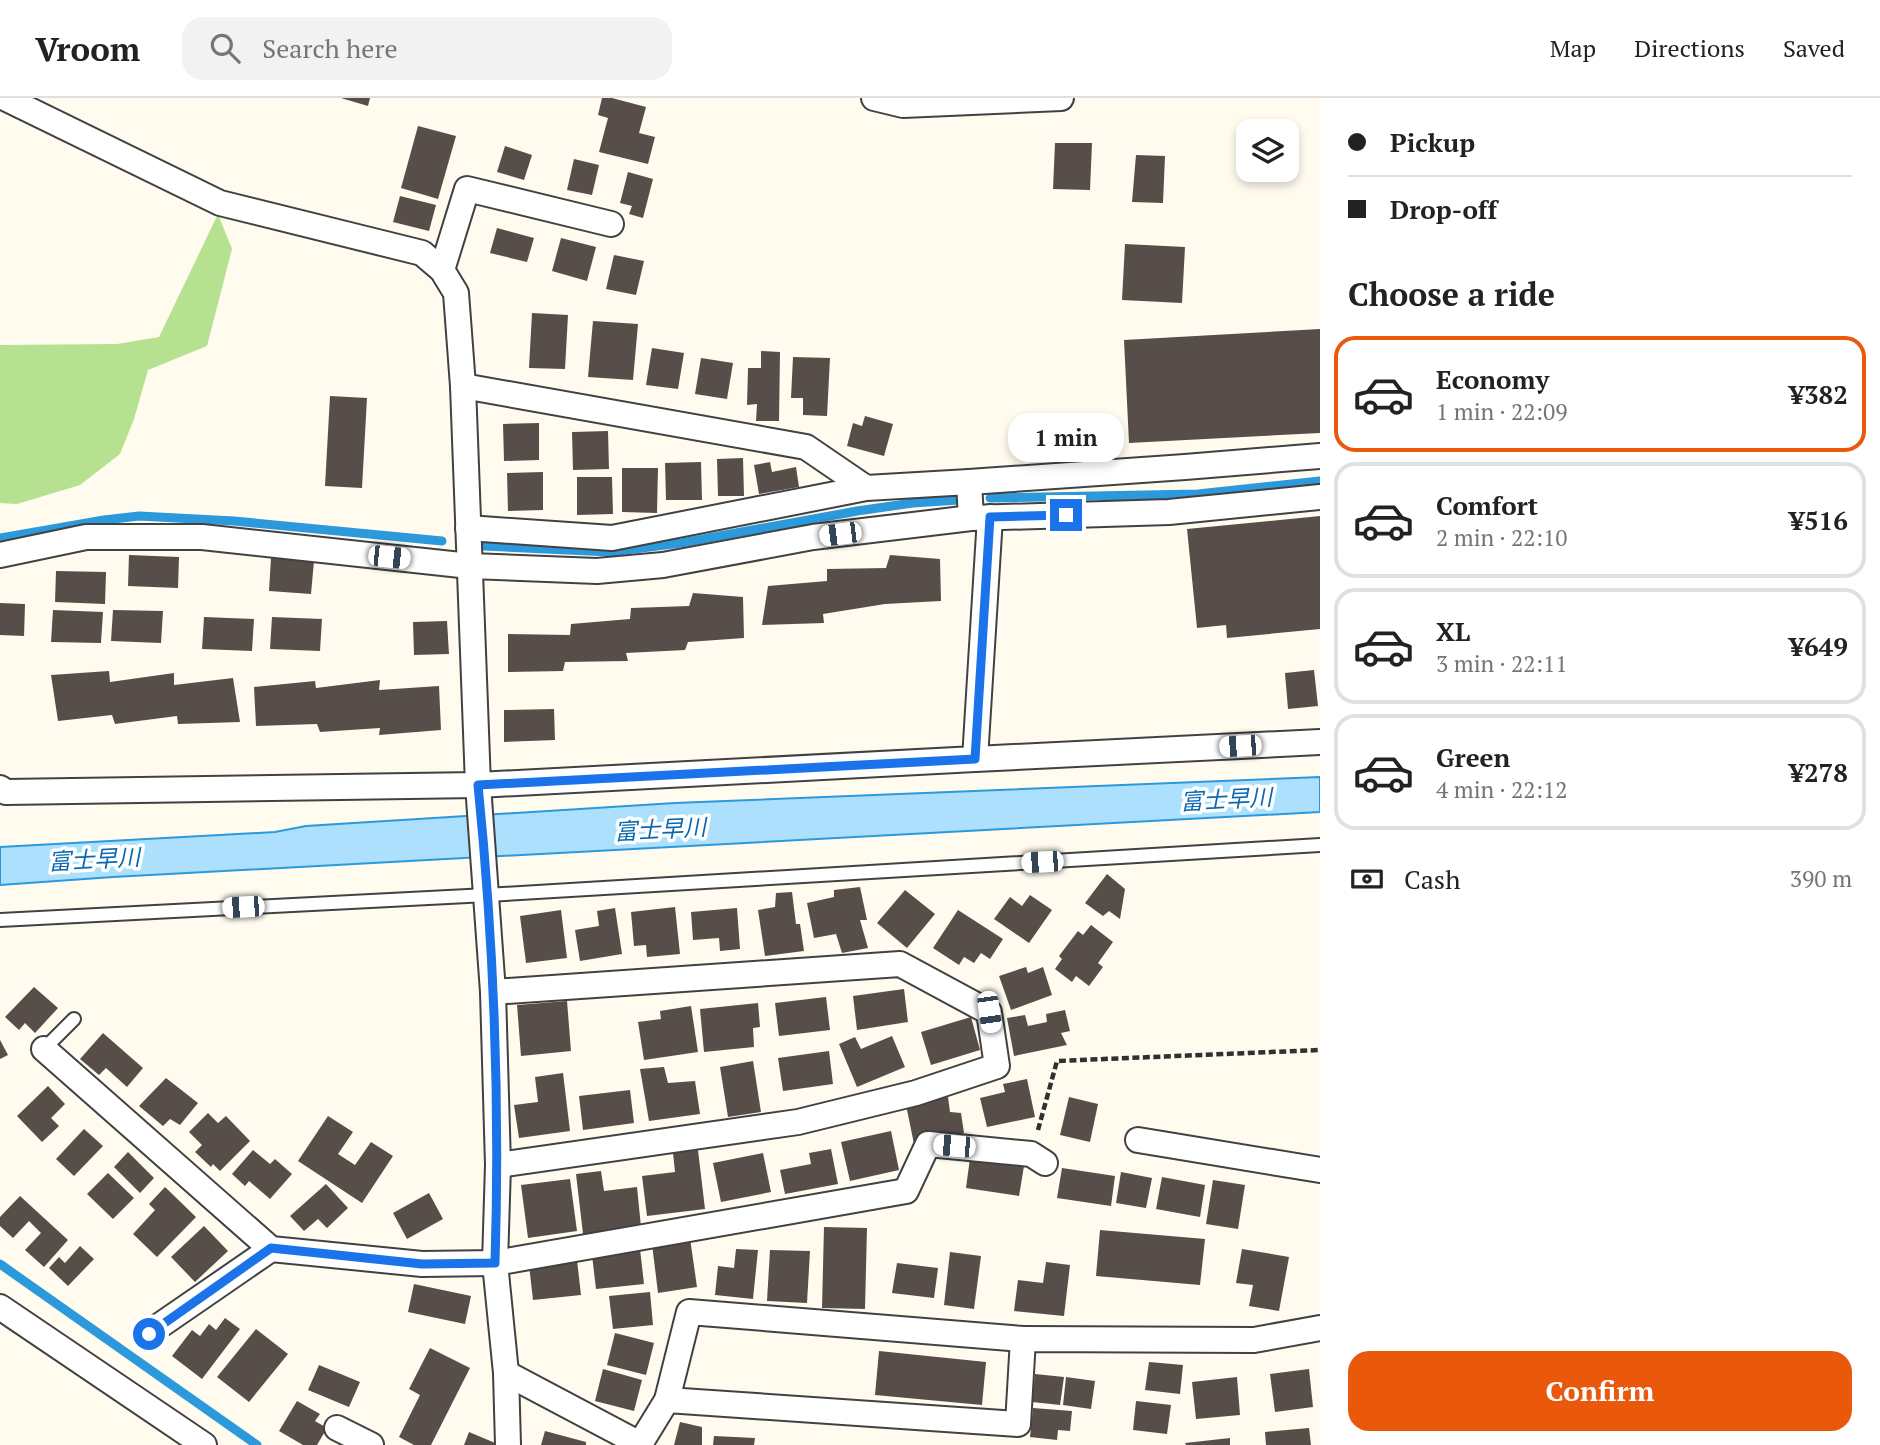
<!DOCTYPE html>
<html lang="en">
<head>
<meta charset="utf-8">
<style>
	body { margin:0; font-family:"PT Serif","Noto Sans JP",serif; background:#f2f2f2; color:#222; height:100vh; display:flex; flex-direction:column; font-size:26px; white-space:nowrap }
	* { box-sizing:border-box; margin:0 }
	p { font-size:23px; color:#767676 }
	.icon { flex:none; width:38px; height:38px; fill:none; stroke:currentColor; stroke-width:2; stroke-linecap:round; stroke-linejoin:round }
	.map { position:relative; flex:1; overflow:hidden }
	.side { display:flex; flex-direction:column; background:#fff; width:560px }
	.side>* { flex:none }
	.banner { display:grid; align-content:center; height:154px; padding:0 28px; background:#fff }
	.buttons { position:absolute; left:1236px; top:21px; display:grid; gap:14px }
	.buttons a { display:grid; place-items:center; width:63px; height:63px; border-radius:14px; background:#fff; box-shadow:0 4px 10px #0003; font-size:35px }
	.end { position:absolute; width:32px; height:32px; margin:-16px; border:9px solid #1a73e8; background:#fff; box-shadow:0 0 0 4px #fff }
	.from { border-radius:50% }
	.bubble { position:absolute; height:49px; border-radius:21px; background:#fff; box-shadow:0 4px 10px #0003; font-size:23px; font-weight:700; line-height:49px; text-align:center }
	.car { position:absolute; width:21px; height:42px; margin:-21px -10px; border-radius:9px; box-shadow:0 0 5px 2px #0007; background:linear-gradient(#fff 24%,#345 0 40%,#fff 0 76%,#345 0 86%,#fff 0) }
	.banner b { display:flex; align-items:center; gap:24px; height:66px; font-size:26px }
	.banner b+b { border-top:2px solid #e0e0e0 }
	.banner i { width:18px; height:18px; background:#222 }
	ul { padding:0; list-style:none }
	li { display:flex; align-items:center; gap:21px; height:116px; margin:0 14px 10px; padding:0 14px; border:4px solid #e0e0e0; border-radius:21px }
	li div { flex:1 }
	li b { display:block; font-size:26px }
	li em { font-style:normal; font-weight:700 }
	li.current { border-color:#ea580c }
	li>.icon { width:63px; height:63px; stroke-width:1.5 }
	h2 { padding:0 28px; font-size:32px; line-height:84px }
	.pay { display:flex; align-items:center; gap:18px; height:77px; padding:0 28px; font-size:26px }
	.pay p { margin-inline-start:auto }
	.primary-button { display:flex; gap:14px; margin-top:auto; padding:14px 28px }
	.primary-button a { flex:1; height:80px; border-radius:21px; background:#ea580c; color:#fff; font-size:28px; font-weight:700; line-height:80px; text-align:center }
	header { display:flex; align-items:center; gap:42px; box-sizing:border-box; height:98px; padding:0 35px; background:#fff; border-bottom:2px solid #e0e0e0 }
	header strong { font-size:33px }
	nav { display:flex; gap:38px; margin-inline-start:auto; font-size:24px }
	.search { width:490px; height:63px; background:#f2f2f2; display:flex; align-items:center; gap:18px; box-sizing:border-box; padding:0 24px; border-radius:21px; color:#767676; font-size:26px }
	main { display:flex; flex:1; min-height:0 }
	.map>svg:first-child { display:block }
	.forest { fill:#b6e191 }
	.water { fill:#ade0fd; stroke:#2b99dc; stroke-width:2 }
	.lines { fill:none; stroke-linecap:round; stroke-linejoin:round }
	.stream { stroke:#2b99dc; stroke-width:9 }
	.building { fill:#584e49 }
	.lane-casing { stroke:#414141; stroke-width:16 }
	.street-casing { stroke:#414141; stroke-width:28 }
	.path { stroke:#303030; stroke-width:4.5; stroke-dasharray:7 3.5; stroke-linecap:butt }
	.lane { stroke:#fff; stroke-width:12 }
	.street { stroke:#fff; stroke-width:24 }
	.route { stroke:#1a73e8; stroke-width:9 }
	.labels { text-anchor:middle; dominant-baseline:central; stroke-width:7; stroke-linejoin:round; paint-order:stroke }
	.water-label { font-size:23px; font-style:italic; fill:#0968ae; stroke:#fff }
</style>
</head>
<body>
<header>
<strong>Vroom</strong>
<div class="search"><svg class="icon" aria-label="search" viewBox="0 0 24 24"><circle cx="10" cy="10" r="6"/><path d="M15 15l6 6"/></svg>Search here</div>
<nav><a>Map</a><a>Directions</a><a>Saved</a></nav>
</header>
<main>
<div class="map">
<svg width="1320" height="1347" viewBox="0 0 1320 1347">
	<rect width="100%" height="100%" fill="#fffbef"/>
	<!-- forest -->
	<polygon class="forest" points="218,116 232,151 207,248 148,272 134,321 120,356 80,387 17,406 0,405 0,247 117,246 159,239"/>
	<!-- water -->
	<polygon class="water" points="1320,679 1320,714 113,779 0,787 0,749 275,734 306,728 675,705"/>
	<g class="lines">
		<!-- stream -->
		<g class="stream">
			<polyline points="990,400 1198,396 1320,383"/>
			<polyline points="0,440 104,422 139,418 234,423 442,443"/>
			<polyline points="484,448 610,454 681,445 857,413 913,405 959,402"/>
			<polyline points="0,1166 257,1347"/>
		</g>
	</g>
	<!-- building -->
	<g class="building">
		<polygon points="341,0 370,0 368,8"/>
		<polygon points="602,0 612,0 646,9 639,35 655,39 648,66 599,54 608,20 598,17"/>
		<polygon points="418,28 456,38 438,101 401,90"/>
		<polygon points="1055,45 1092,45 1090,92 1053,91"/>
		<polygon points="505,48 532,57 524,82 497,74"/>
		<polygon points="1136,57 1165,58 1163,105 1132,104"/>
		<polygon points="574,61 599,67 592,97 567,92"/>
		<polygon points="628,74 653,81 643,120 629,116 632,108 620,105"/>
		<polygon points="400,98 436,107 429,133 393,124"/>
		<polygon points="497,130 534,140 527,164 490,155"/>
		<polygon points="561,140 596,149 587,183 552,173"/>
		<polygon points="1125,146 1185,149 1182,205 1122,202"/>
		<polygon points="614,157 644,163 636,197 606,191"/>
		<polygon points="532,215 568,217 565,271 529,270"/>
		<polygon points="593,223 638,226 633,282 588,279"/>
		<polygon points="1320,231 1320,335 1129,345 1124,242"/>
		<polygon points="652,250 684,255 678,291 646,287"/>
		<polygon points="761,253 780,254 779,323 756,323 757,306 747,307 748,270 761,270"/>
		<polygon points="793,259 830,260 827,318 803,317 803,300 791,300"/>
		<polygon points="701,260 733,265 727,301 695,296"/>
		<polygon points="330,298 367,300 362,390 325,388"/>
		<polygon points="865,318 893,326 884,358 847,348 853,325 862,328"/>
		<polygon points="539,325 539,362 504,363 503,326"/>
		<polygon points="608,333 609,371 573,372 572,334"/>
		<polygon points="743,360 744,398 718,398 717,361"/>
		<polygon points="701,364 702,402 666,402 665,365"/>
		<polygon points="770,364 772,374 796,369 799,389 759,396 754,367"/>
		<polygon points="622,370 658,370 657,415 622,414"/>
		<polygon points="543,374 543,412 508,413 507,375"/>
		<polygon points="577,379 612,379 613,416 577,417"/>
		<polygon points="1320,418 1320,531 1227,540 1226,527 1197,530 1187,431"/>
		<polygon points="129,457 179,459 178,490 128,488"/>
		<polygon points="890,457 940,461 941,503 885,506 823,516 824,525 762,527 768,488 827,483 827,471 886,470"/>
		<polygon points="271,460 314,463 311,496 269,493"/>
		<polygon points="56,473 106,474 105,506 55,504"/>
		<polygon points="693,495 743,499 744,540 688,544 685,552 626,555 628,563 565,564 563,573 508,574 508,536 570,537 571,526 630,521 631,510 689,508"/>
		<polygon points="0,505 25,506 24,538 0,537"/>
		<polygon points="53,512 103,514 101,545 51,544"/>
		<polygon points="113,512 163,513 161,545 111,543"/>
		<polygon points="204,519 254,521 252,553 202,551"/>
		<polygon points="272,519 322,521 320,553 270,551"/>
		<polygon points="447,523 449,556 414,557 413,524"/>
		<polygon points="1314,572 1318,608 1288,611 1285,575"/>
		<polygon points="109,573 110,584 174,575 174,587 233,580 240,624 178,626 177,618 115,626 112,617 58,623 51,577"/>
		<polygon points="380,582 379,592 439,588 441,632 379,637 380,630 320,634 317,626 256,628 254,589 315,583 316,590"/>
		<polygon points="554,611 555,642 504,644 504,612"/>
		<polygon points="1107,776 1125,791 1120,821 1109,813 1103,818 1085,805"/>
		<polygon points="860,789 867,822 860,822 868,850 842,855 836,836 814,840 807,805 834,799 834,792"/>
		<polygon points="905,792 935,816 907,850 877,825"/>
		<polygon points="792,794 796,826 800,826 804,853 765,858 758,812 775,809 776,795"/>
		<polygon points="1030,797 1052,812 1029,845 994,821 1010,799 1022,808"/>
		<polygon points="675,809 680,856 647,859 646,847 634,848 631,814"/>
		<polygon points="615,810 622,856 580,863 575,832 599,828 597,813"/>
		<polygon points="737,810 740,851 720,853 719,840 693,842 691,814"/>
		<polygon points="561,812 567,860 526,865 520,818"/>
		<polygon points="958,812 1003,841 990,861 981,855 974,865 964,859 959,867 933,850"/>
		<polygon points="1091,827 1113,844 1098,865 1103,869 1089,888 1076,878 1072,884 1055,871 1062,861 1059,858 1078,833 1083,837"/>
		<polygon points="1026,869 1028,875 1043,869 1052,897 1011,912 999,878"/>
		<polygon points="34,889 58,910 35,935 25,925 19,932 5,919"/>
		<polygon points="904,891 908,924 857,932 853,898"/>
		<polygon points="826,899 830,932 779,938 775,905"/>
		<polygon points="567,903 571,953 521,958 517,907"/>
		<polygon points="758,905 760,929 753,930 754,949 704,954 700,911"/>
		<polygon points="691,908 698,954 644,962 638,924 661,921 660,913"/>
		<polygon points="1065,912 1070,933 1061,935 1067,947 1014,958 1007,920 1025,917 1028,928 1047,924 1046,916"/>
		<polygon points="971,919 980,952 931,967 921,934"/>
		<polygon points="103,935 143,970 127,989 106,970 99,977 80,961"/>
		<polygon points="892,938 905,969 857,989 839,946 855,939 861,951"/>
		<polygon points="0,942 8,957 0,961"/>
		<polygon points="829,953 833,986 783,993 778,960"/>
		<polygon points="753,963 761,1014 728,1019 720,969"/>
		<polygon points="664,969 668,985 695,983 700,1016 649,1023 640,971"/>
		<polygon points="563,975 570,1033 519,1040 514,1007 538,1004 535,979"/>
		<polygon points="166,980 198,1005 180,1027 170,1021 163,1028 139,1008"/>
		<polygon points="1027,981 1035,1019 987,1029 980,1000 1005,994 1003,986"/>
		<polygon points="48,988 65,1006 51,1020 59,1028 42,1044 17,1018"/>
		<polygon points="630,992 634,1025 583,1032 579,998"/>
		<polygon points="948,999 950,1014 961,1015 964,1035 914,1046 906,1007"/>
		<polygon points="1069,999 1098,1006 1090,1044 1060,1037"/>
		<polygon points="208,1015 218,1025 226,1018 250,1043 220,1073 213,1066 211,1069 195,1054 202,1047 189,1034"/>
		<polygon points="328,1018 353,1034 338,1056 355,1067 371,1044 393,1058 362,1105 298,1063"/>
		<polygon points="84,1031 103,1048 74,1078 56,1061"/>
		<polygon points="891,1033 899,1072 850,1083 841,1044"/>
		<polygon points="831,1051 838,1086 785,1096 780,1072 811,1066 809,1055"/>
		<polygon points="253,1052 270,1066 275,1061 292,1076 270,1101 249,1083 245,1088 232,1076"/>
		<polygon points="698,1052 705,1111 647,1118 642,1078 675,1074 673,1055"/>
		<polygon points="128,1054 154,1080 140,1095 114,1069"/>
		<polygon points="763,1055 771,1094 721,1104 713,1065"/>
		<polygon points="970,1060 1024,1068 1019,1098 966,1090"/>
		<polygon points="1062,1070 1115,1078 1111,1108 1057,1100"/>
		<polygon points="601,1073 604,1093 637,1089 641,1129 583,1136 576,1076"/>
		<polygon points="1121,1074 1152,1080 1146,1110 1116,1105"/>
		<polygon points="108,1075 134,1100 113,1121 87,1096"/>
		<polygon points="1162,1079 1205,1087 1200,1119 1156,1111"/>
		<polygon points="570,1081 577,1133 528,1140 521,1087"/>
		<polygon points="1213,1082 1245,1087 1238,1131 1206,1126"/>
		<polygon points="326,1086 348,1110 327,1130 318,1121 304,1133 290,1118"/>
		<polygon points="165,1089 196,1119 157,1159 133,1136 155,1112 149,1106"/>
		<polygon points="429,1095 443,1121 407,1141 393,1115"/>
		<polygon points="20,1098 68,1142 44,1169 25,1152 41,1135 29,1123 13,1140 0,1128 0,1119"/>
		<polygon points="204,1128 228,1153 195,1184 171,1159"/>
		<polygon points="824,1129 867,1130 865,1211 822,1210"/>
		<polygon points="1100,1132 1205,1141 1200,1187 1096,1178"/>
		<polygon points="690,1140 697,1189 658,1195 652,1146"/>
		<polygon points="80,1148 94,1161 68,1188 49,1170 59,1159 65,1165"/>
		<polygon points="640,1151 644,1186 596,1191 592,1157"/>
		<polygon points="736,1151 758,1152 753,1201 715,1197 718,1168 734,1170"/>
		<polygon points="1242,1151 1289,1159 1279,1213 1249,1208 1253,1187 1236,1185"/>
		<polygon points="770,1152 810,1153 807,1205 767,1203"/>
		<polygon points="950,1154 981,1158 974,1211 944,1207"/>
		<polygon points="577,1162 581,1197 533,1202 529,1167"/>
		<polygon points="1046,1164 1070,1167 1064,1218 1014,1213 1018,1182 1043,1185"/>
		<polygon points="897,1165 938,1170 934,1200 892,1195"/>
		<polygon points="414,1186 471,1198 465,1226 408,1214"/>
		<polygon points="650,1194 653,1227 613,1231 609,1198"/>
		<polygon points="225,1220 240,1231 202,1281 172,1258 192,1232 200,1238 209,1226 216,1232"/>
		<polygon points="256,1231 288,1256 249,1304 217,1279"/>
		<polygon points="615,1235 654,1245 646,1277 607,1267"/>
		<polygon points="430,1250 470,1270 431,1347 414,1347 399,1339 420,1297 409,1291"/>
		<polygon points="879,1253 986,1264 982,1307 875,1297"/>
		<polygon points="1149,1264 1183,1267 1180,1296 1145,1292"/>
		<polygon points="319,1267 360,1284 349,1309 308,1292"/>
		<polygon points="603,1271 642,1282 634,1313 595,1303"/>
		<polygon points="1309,1271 1313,1309 1275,1314 1270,1276"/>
		<polygon points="1035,1276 1064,1279 1060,1307 1032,1304"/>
		<polygon points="1066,1279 1095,1283 1091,1311 1063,1307"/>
		<polygon points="1237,1279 1240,1317 1196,1321 1192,1284"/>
		<polygon points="297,1303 320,1316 315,1323 327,1330 317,1347 303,1347 279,1333"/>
		<polygon points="1136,1303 1171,1307 1167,1336 1133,1332"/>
		<polygon points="1033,1310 1072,1313 1070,1333 1058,1332 1057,1342 1030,1339"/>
		<polygon points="680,1324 702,1329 702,1347 674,1347"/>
		<polygon points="1309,1330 1311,1347 1266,1347 1265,1334"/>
		<polygon points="545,1333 586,1344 586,1347 541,1347"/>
		<polygon points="469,1334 500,1347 464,1347"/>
		<polygon points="714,1338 755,1340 754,1347 713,1347"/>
		<polygon points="1230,1340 1230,1347 1186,1347 1185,1345"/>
	</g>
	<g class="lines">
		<defs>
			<g id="lane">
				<polyline points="0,822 487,797 1320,747"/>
				<polyline points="44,951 74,921"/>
			</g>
			<g id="street">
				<polyline points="5,0 220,105 422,155 442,172 456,195 463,288 478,687 493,894 498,1067 495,1165 506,1275 508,1347"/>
				<polyline points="874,0 903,7 1061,0"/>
				<polyline points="442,172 467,91 611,126"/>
				<polyline points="463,288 806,349 866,390 969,384 971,420"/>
				<polyline points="969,384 1185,369 1320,358"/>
				<polyline points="468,430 612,440 866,390"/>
				<polyline points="0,457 86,439 202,439 470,468 597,473 663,467 813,439 971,420 1169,414 1320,399"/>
				<polyline points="975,661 1320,644"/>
				<polyline points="0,690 6,694 478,687 975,661 990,419"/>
				<polyline points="493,894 900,866 989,914 997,968 916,995 798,1024 498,1067"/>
				<polyline points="44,951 271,1151 422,1166 495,1165 906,1093 928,1046 1031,1056 1045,1065"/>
				<polyline points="1138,1042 1320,1072"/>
				<polyline points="0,1209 204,1347"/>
				<polyline points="149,1235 271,1151"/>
				<polyline points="506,1275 640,1346 667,1302 689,1214 1023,1241"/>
				<polyline points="667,1302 1018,1326 1023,1241 1254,1242 1320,1230"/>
				<polyline points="337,1330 371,1347"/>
			</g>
		</defs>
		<!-- lane casing -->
		<use href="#lane" class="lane-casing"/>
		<!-- street casing -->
		<use href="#street" class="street-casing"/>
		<!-- path -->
		<polyline class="path" points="1038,1032 1057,963 1320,952"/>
		<!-- lane -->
		<use href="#lane" class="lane"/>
		<!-- street -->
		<use href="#street" class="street"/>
	</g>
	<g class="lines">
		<!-- route -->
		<path class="route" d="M149,1236l122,-86 151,16 73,-1c5,-159 -1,-319 -17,-478l497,-26 15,-242 76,-2"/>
	</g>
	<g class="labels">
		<!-- water labels -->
		<g class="water-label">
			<text transform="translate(1226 701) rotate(-3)">富士早川</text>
			<text transform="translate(660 731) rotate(-3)">富士早川</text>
			<text transform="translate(94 761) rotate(-3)">富士早川</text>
		</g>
	</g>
</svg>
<div class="buttons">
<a><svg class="icon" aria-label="layers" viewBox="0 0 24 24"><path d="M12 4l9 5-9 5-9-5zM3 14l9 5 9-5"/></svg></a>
</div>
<i class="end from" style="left:149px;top:1236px"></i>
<i class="end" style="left:1066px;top:417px"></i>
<div class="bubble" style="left:1008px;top:315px;width:116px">1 min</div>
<i class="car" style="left:840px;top:436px;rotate:263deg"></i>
<i class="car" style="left:389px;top:459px;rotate:96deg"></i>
<i class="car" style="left:1240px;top:648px;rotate:267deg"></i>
<i class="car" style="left:1042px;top:764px;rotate:267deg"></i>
<i class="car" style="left:243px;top:809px;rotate:267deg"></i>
<i class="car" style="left:989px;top:914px;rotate:172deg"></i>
<i class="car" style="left:954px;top:1048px;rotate:275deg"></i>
</div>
<section class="side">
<div class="banner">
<b><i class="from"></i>Pickup</b>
<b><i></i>Drop-off</b>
</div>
<h2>Choose a ride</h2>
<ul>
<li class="current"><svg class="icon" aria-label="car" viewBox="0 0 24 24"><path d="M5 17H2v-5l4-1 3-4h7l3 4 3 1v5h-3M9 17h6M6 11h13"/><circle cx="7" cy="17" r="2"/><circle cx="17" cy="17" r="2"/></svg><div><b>Economy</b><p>1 min · 22:09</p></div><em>¥382</em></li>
<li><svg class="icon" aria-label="car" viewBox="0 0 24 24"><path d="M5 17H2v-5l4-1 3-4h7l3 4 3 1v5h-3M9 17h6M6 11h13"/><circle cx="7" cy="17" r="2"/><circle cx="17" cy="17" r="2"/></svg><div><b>Comfort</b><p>2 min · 22:10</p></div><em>¥516</em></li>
<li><svg class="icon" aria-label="car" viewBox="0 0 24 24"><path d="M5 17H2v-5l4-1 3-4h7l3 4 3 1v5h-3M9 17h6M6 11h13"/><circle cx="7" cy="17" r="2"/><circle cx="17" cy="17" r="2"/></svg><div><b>XL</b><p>3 min · 22:11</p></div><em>¥649</em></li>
<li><svg class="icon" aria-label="car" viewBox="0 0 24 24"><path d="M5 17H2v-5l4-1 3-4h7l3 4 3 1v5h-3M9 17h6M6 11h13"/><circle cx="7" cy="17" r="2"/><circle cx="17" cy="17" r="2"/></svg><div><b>Green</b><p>4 min · 22:12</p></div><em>¥278</em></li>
</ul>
<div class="pay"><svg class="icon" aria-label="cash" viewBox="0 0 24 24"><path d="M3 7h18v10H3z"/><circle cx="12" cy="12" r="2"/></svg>Cash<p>390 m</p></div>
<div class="primary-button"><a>Confirm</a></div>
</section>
</main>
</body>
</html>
